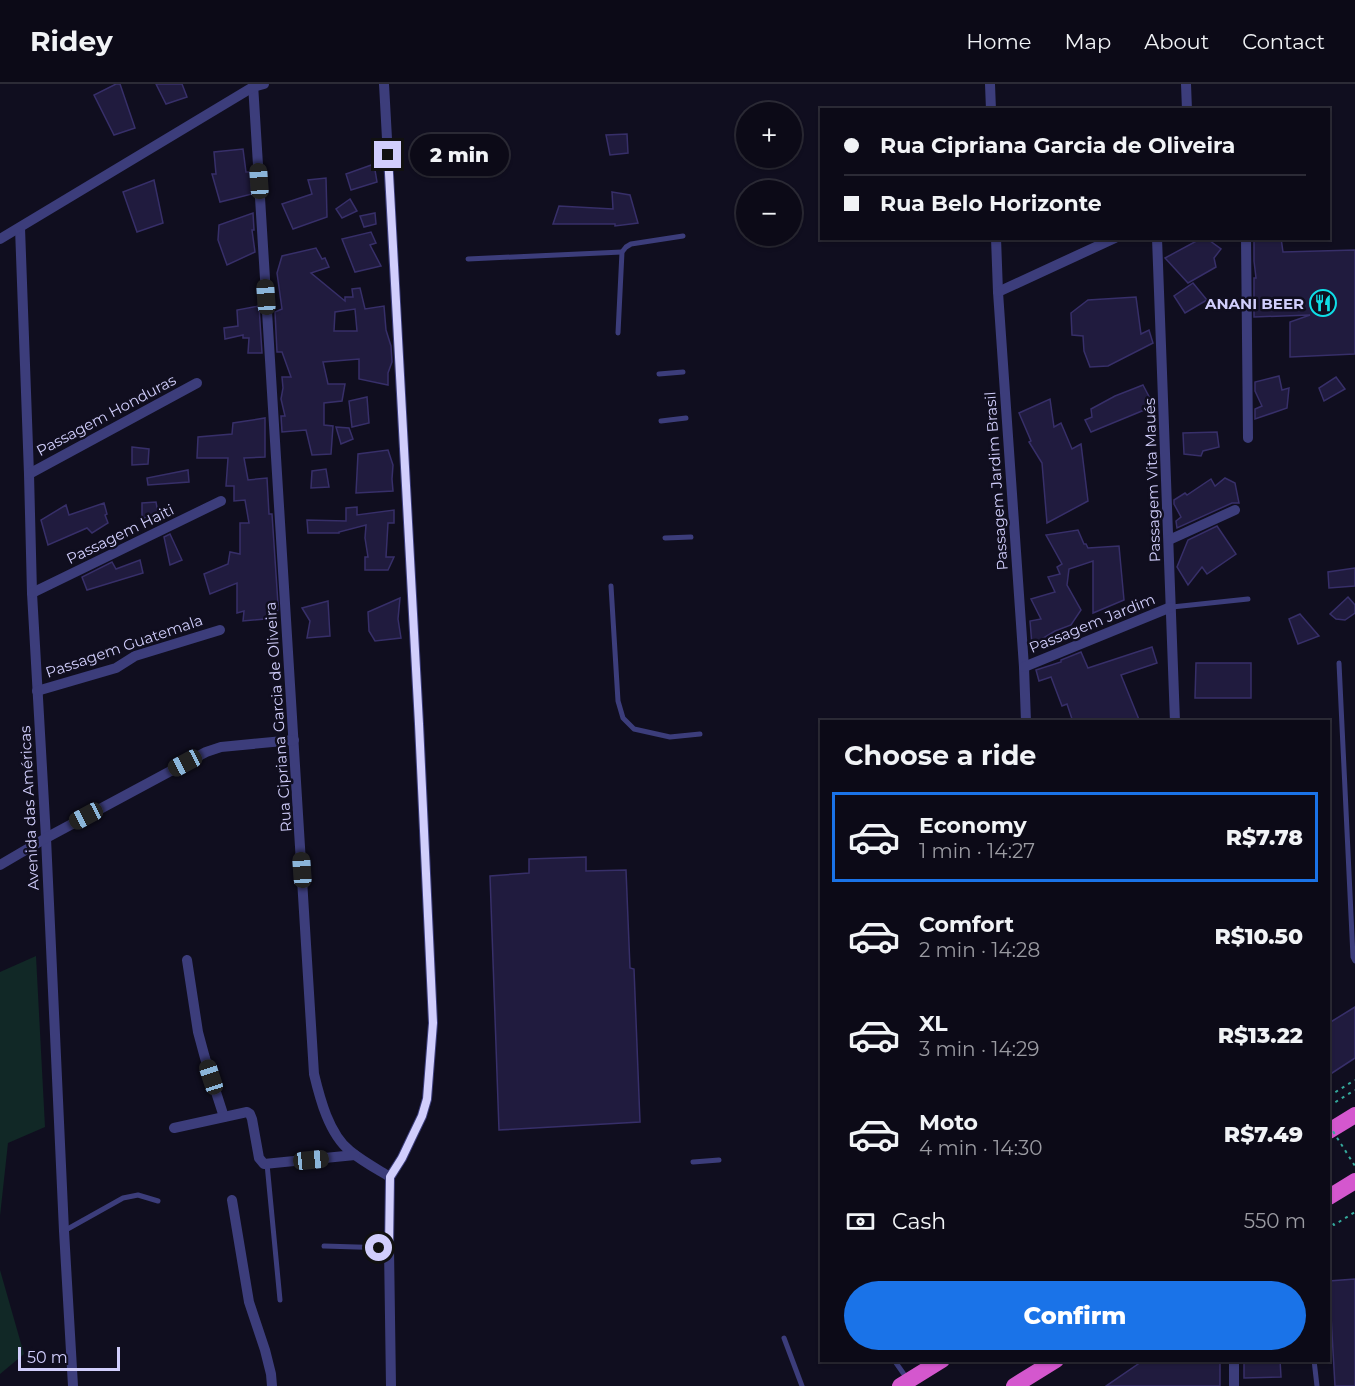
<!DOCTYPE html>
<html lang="en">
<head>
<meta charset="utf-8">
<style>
	body { margin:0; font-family:Montserrat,sans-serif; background:#1a1824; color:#f1f3f6; height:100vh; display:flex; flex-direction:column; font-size:22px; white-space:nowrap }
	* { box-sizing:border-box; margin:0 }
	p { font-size:20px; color:#9a9aa1 }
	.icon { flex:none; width:33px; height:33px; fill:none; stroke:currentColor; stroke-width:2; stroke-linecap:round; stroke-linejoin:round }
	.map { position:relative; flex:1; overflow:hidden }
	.details { position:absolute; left:820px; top:636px; width:510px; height:642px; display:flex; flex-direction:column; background:#0c0a17; border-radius:0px; box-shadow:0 2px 4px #0004,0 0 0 2px #2c2b36 }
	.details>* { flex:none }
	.banner { position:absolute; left:820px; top:24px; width:510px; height:132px; border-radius:0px; box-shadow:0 2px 4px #0004,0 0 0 2px #2c2b36; display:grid; align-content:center; height:132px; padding:0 24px; background:#0c0a17 }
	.tools { position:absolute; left:736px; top:18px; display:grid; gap:12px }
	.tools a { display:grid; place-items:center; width:66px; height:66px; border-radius:50%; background:#0c0a17; box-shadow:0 2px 4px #0004,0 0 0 2px #2c2b36; font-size:30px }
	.scale { position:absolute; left:18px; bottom:15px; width:102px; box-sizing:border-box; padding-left:6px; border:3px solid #d1cefc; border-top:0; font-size:16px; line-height:21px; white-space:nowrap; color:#d1cefc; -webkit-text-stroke:4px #100e1f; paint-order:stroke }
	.end { position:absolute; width:27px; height:27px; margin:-14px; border:8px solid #d1cefc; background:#111; box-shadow:0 0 0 3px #111 }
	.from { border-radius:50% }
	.bubble { position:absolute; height:42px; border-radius:21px; background:#0c0a17; box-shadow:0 2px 4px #0004,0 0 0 2px #2c2b36; font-size:20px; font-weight:800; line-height:42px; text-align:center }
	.car { position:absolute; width:18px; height:36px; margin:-18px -9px; border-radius:8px; box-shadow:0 0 4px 2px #0007; background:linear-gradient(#222 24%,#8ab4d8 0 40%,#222 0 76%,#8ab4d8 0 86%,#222 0) }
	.banner b { display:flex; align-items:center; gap:21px; height:57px; font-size:22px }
	.banner b+b { border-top:2px solid #2c2b36 }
	.banner i { width:15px; height:15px; background:#f1f3f6 }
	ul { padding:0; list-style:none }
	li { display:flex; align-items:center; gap:18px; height:90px; margin:0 12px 9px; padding:0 12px; border:3px solid transparent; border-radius:0px }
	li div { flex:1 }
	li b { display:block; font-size:22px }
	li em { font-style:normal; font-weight:800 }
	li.selected { border-color:#1a73e8 }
	li>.icon { width:54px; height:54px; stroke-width:1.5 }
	h2 { padding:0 24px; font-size:27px; line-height:72px }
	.pay { display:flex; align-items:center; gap:15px; height:66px; padding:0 24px; font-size:22px }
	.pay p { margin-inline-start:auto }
	.button { display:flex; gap:12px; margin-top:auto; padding:12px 24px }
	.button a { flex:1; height:69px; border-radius:36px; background:#1a73e8; color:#fff; font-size:24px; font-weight:800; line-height:69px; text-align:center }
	header { display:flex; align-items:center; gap:36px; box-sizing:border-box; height:84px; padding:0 30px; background:#0c0a17; border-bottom:2px solid #2c2b36 }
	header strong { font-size:28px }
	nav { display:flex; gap:33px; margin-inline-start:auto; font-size:21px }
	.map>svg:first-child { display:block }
	.green { fill:#112826 }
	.building { fill:#201b3e; stroke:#372f69; stroke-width:1.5; fill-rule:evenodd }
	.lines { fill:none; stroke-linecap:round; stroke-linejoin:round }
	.path { stroke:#35a99c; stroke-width:2; stroke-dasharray:3 4.5; stroke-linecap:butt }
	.service { stroke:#3c3d7b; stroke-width:5 }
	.minor { stroke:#3c3d7b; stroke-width:10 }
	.trunk { stroke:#d457ce; stroke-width:16 }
	.path-bridge { stroke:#35a99c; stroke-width:2; stroke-dasharray:3 4.5; stroke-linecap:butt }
	.route { stroke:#d1cefc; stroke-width:8 }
	.labels { text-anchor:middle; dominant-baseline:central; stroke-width:5; stroke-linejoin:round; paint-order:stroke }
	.poi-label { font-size:15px; font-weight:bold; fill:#d1cefc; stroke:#100e1f; text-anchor:end }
	.street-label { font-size:15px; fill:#d1cefc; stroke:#100e1f }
</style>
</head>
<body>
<header>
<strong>Ridey</strong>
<nav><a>Home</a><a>Map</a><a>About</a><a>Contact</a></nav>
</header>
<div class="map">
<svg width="1355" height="1302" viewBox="0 0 1355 1302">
	<rect width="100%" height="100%" fill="#100e1f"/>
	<!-- green -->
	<g class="green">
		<polygon points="36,872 45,1043 8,1059 0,1132 0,888"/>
		<polygon points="0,1186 24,1270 0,1290"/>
	</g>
	<!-- building -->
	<g class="building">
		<polygon points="116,0 120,0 135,44 114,51 94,11"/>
		<polygon points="156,0 182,0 187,13 166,20"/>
		<polygon points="627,50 628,69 610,71 606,51"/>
		<polygon points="243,65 246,88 251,88 252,110 220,118 212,90 216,90 214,68"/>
		<polygon points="374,80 377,98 351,106 346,90"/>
		<polygon points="326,94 327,133 293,145 282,120 312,110 308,96"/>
		<polygon points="154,96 163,139 137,148 123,108"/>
		<polygon points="612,108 630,111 638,139 615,142 615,140 553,140 559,122 613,125"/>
		<polygon points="350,115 357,127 342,134 336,125"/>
		<polygon points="253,129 254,146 252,146 255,168 227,181 218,156 219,141"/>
		<polygon points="375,129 376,140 364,143 360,132"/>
		<polygon points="371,148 376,159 370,161 381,182 355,188 342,155"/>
		<polygon points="1202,154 1206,154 1221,165 1214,174 1216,183 1188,199 1165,174"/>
		<polygon points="1254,154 1281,154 1283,168 1355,166 1355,270 1290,273 1290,238 1310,231 1254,233 1254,194 1256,194 1254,177"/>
		<path d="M316,164l6,11 3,-1 4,9 -18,6 34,28v-4h8l-1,-8 8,-1 5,21 19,-3 2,24 5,16 1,16 -4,11v12l-29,-6v-20l-36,3 5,22h17l-3,17 -18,2v22l9,1 -2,28 -19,1 -6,-25 -24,2 -1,-16h4l-4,-17 2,-11 -1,-11h9l-9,-25h-5l-2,-40 7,-3 -5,-36 5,-17zM355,225l2,22h-23l1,-19z"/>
		<polygon points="1193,199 1207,216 1185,229 1174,212"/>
		<polygon points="1136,213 1141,250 1149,246 1153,259 1108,282 1090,283 1084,267 1083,252 1072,251 1071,229 1088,216"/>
		<polygon points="259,222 262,269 248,269 249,254 243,254 243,251 225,255 224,244 238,242 237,226"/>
		<polygon points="1279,292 1282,306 1289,304 1287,324 1255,335 1255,325 1262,322 1255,307 1255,298"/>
		<polygon points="1336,293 1345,305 1324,317 1319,304"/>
		<polygon points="1143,301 1154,322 1091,348 1085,336 1092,333 1091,325 1115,312"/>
		<polygon points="367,313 369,339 352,343 349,317"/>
		<polygon points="1050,315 1054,343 1061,339 1072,365 1081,360 1088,417 1047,439 1042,379 1029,358 1031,357 1019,329"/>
		<polygon points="265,334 265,373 244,374 248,396 267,394 269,430 272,430 278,520 277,534 243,537 244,527 237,529 237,499 210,510 204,490 228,480 230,468 240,470 240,439 249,439 245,416 234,417 234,402 226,402 228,374 197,374 198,353 232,350 233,339"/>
		<polygon points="336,343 349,344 353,355 341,360"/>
		<polygon points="1217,348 1219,363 1203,367 1201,372 1184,370 1183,349"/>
		<polygon points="132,363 149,365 148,380 132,381"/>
		<polygon points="388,366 393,381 392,395 393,407 356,409 358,370"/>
		<polygon points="326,385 329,403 311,404 312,387"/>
		<polygon points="188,386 189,398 148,401 147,394"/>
		<polygon points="1225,394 1235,399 1239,419 1232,419 1177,444 1176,437 1181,433 1174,420 1174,416 1185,409 1187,411 1211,395 1215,402"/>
		<polygon points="156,418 158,429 142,435 142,419"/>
		<polygon points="104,419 107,430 105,431 108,439 92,449 87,444 48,461 41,436 66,421 69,431"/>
		<polygon points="357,423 357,431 394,426 394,439 388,439 386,473 394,473 388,486 365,486 365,473 368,473 365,454 366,441 339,448 339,449 308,449 307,436 346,437 346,424"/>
		<polygon points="1217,442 1236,470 1207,490 1202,483 1188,501 1177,483 1188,456"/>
		<polygon points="1078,446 1084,460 1086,460 1088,464 1119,462 1124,516 1093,529 1093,477 1069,485 1067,501 1081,526 1071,541 1055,547 1032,561 1030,537 1041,535 1031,515 1055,508 1048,493 1060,490 1057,483 1062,480 1046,451"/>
		<polygon points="170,450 182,476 170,481 164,453"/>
		<polygon points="140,476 143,489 87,506 82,493 112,478 116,485"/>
		<polygon points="1355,484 1355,502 1329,504 1328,488"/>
		<polygon points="1348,513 1355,521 1355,529 1345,536 1336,535 1330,530"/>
		<polygon points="400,514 398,535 401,554 375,557 369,547 368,528"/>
		<polygon points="328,517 330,552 307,554 310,537 302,524"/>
		<polygon points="1300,530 1319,552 1298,560 1289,535"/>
		<polygon points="1152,563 1157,579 1121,591 1140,638 1073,638 1067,620 1062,622 1051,593 1039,597 1036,586 1061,578 1061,576 1081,568 1088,584"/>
		<polygon points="1196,579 1251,579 1251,614 1195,614"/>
		<polygon points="586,773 586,787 626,786 630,884 634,885 640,1038 499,1046 490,792 529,789 529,775"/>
		<polygon points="1355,923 1355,974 1329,991 1329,939"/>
		<polygon points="1355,1195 1355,1302 1335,1302 1329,1197"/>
		<polygon points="1144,1276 1220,1276 1220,1302 1106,1302"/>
		<polygon points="1244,1276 1280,1276 1281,1293 1244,1294"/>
	</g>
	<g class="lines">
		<!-- path -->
		<g class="path">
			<polyline points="1329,1012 1355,996"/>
			<polyline points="1329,1022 1355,1006"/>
			<polyline points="1329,1133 1334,1141 1355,1128"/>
		</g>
		<!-- service -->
		<g class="service">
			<polyline points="468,175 622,168"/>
			<polyline points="618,249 622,168 626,163 631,160 683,152"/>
			<polyline points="659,290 683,288"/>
			<polyline points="661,337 686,334"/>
			<polyline points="665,454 691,453"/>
			<polyline points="611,502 618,617 623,634 634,645 670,653 700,650"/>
			<polyline points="1172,523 1248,515"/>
			<polyline points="1339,579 1353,873 1355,877"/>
			<polyline points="693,1078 719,1076"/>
			<polyline points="267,1080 280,1216"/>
			<polyline points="64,1147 123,1114 138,1111 158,1117"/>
			<polyline points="324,1162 389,1164"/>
			<polyline points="784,1254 802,1302"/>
			<polyline points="894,1276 908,1296"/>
			<polyline points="1314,1276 1317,1302"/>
		</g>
		<!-- minor -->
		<g class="minor">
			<path d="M253,0l61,990c6,25 15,60 36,77 12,10 27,18 40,26"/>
			<polyline points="384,0 419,640 433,939 427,1015 422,1032 411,1055 402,1074 390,1093"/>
			<polyline points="990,0 991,26"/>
			<polyline points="1186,0 1187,26"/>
			<polyline points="20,144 29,390 32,509 46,754 64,1147 73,1302"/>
			<polyline points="996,154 998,208 1024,583 1026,638"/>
			<polyline points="1157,154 1175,638"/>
			<polyline points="1246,154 1248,354"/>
			<polyline points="0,155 253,3 264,0"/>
			<polyline points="998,208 1115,154"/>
			<polyline points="29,390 197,299"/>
			<polyline points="1169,456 1235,426"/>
			<polyline points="32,509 221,417"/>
			<polyline points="1024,583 1171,523"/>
			<polyline points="37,607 116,584 135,572 220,546"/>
			<polyline points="0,781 46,754 206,668 221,663 294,656"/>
			<polyline points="187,876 198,948 205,974 224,1033"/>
			<polyline points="174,1044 247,1028 250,1030 252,1035 259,1074 264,1080 355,1071"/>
			<polyline points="390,1093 389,1164 391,1302"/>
			<polyline points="232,1116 249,1218 265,1266 271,1290 272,1302"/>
			<polyline points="1234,1276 1234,1302"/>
		</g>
		<!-- trunk -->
		<g class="trunk">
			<polyline points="1329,1047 1355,1031"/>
			<polyline points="1329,1113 1355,1097"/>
			<polyline points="900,1302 942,1276"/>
			<polyline points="1014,1302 1056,1276"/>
		</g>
		<!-- path-bridge -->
		<polyline class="path-bridge" points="1329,1041 1355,1082"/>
	</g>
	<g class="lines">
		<!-- route -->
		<polyline class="route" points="379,1164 389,1164 390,1093 402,1074 411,1055 422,1032 427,1015 433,939 419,640 388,71"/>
	</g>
	<!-- icons -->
	<defs>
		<symbol id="restaurant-ring" viewBox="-11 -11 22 22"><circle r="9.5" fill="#100e1f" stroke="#0fdee7" stroke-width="1.5"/><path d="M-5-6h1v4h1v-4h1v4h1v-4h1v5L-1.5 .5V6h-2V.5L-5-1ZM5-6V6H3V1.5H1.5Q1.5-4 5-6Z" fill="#0fdee7"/></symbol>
	</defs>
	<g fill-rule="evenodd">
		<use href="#restaurant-ring" x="1308" y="204" width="30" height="30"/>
	</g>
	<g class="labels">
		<!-- poi labels -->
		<g class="poi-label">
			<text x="1304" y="219">ANANI BEER</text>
		</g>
		<!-- street labels -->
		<g class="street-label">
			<text transform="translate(106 331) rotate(-28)">Passagem Honduras</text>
			<text transform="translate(1152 396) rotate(-92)">Passagem Vita Maués</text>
			<text transform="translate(996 397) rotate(-94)">Passagem Jardim Brasil</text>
			<text transform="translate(120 450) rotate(-26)">Passagem Haiti</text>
			<text transform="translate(1092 539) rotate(-22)">Passagem Jardim</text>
			<text transform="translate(124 562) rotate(-19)">Passagem Guatemala</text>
			<text transform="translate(278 633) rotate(-94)">Rua Cipriana Garcia de Oliveira</text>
			<text transform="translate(29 724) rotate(-93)">Avenida das Américas</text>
		</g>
	</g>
</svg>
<div class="tools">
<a>+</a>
<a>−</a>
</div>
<div class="scale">50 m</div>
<i class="end from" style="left:379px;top:1164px"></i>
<i class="end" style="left:388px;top:71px"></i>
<div class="bubble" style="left:410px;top:50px;width:99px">2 min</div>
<i class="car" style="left:259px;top:97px;rotate:356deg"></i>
<i class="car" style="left:266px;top:213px;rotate:356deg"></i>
<i class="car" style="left:185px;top:679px;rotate:242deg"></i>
<i class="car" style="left:86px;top:732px;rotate:242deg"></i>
<i class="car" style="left:302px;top:786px;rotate:356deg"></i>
<i class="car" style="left:211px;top:993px;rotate:342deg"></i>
<i class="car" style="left:311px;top:1076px;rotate:84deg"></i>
<div class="banner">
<b><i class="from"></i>Rua Cipriana Garcia de Oliveira</b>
<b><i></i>Rua Belo Horizonte</b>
</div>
<section class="details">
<h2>Choose a ride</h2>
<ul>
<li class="selected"><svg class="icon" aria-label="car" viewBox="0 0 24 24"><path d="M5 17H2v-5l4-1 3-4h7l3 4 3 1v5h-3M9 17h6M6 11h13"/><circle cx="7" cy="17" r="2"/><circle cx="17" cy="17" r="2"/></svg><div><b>Economy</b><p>1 min · 14:27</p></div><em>R$7.78</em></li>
<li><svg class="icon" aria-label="car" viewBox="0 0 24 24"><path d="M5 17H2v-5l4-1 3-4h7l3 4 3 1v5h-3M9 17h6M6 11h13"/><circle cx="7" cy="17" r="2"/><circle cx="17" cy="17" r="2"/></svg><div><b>Comfort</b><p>2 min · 14:28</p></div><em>R$10.50</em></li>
<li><svg class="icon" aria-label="car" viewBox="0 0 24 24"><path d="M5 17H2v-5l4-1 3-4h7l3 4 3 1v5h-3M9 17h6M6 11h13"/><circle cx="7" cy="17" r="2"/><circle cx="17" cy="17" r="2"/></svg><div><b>XL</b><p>3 min · 14:29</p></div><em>R$13.22</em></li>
<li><svg class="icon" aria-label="car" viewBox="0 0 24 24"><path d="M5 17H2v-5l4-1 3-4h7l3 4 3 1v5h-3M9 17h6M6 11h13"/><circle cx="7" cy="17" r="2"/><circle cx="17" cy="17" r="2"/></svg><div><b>Moto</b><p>4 min · 14:30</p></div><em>R$7.49</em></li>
</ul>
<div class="pay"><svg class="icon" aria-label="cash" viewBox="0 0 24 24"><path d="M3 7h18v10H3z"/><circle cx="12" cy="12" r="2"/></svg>Cash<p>550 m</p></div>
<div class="button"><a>Confirm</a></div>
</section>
</div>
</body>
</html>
